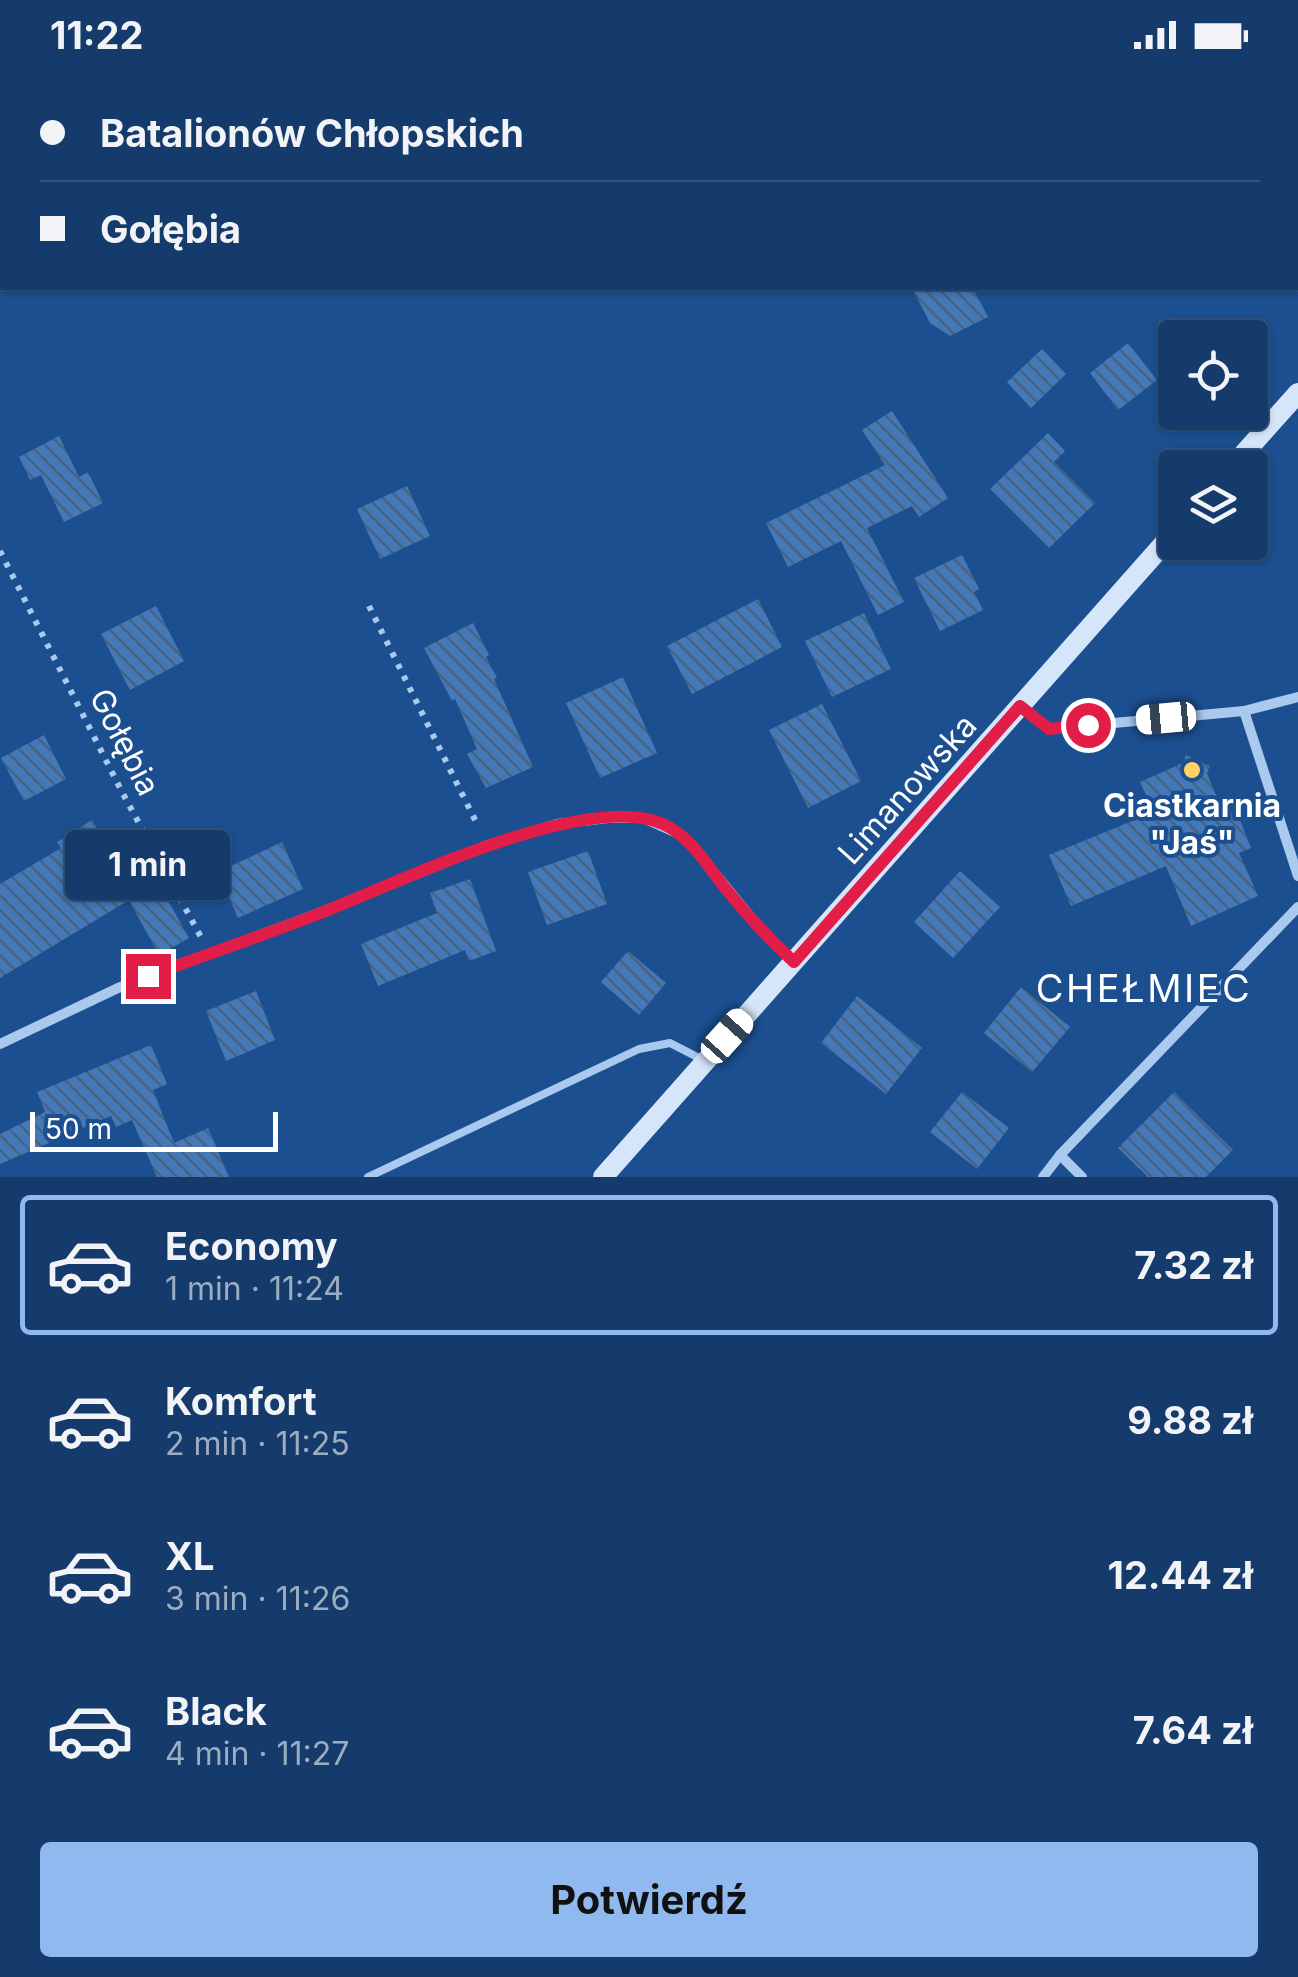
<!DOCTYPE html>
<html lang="pl">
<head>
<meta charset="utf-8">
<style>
	body { margin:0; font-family:Inter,sans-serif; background:#214673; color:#f1f3f6; height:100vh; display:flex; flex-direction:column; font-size:38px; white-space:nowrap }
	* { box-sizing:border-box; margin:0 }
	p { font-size:32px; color:#9dadc1 }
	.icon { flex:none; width:55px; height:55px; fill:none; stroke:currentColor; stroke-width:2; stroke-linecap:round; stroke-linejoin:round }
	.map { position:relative; height:1107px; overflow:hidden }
	.details { display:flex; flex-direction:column; background:#143b6b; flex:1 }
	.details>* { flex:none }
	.hud { position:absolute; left:0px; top:0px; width:1300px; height:220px; box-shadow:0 2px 8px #0004,0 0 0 2px #33557e; display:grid; align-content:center; height:220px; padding:0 40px; background:#143b6b }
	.controls { position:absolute; left:1158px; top:250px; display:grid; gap:20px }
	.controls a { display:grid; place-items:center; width:110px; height:110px; border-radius:10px; background:#143b6b; box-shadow:0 2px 8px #0004,0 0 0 2px #33557e; font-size:50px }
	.scale { position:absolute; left:30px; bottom:25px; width:248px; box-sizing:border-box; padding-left:10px; border:5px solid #fff; border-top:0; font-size:28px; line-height:35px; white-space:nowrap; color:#fff; -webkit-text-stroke:8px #1b4f8f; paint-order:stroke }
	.end { position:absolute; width:45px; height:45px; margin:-22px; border:12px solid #e11d48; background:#fff; box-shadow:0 0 0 5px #fff }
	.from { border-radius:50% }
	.bubble { position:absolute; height:70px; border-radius:10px; background:#143b6b; box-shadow:0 2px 8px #0004,0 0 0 2px #33557e; font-size:32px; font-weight:700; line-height:70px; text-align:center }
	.car { position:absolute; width:30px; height:60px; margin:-30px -15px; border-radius:12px; box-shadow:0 0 8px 2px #0007; background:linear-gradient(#fff 24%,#345 0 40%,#fff 0 76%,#345 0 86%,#fff 0) }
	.hud b { display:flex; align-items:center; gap:35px; height:95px; font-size:38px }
	.hud b+b { border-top:2px solid #33557e }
	.hud i { width:25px; height:25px; background:#f1f3f6 }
	ul { padding:18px 0 0; list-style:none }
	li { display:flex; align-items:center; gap:30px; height:140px; margin:0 20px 15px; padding:0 20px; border:5px solid transparent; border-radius:10px }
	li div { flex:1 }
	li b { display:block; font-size:38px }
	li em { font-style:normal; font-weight:700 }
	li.active { border-color:#90b9f0 }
	li>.icon { width:90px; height:90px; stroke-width:1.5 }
	.action { display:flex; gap:20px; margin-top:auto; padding:20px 40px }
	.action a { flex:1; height:115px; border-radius:10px; background:#90b9f0; color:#111; font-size:40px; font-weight:700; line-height:115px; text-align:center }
	.status { display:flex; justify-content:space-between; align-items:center; height:70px; padding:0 50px; background:#143b6b; direction:ltr }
	.status svg { height:28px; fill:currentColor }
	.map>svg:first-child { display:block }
	.building { fill:url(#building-back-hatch) }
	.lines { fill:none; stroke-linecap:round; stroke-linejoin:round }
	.path { stroke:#a9c9ee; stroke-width:6; stroke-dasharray:5 8; stroke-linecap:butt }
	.service { stroke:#a9c9ee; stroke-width:8 }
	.minor { stroke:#a9c9ee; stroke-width:10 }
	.secondary { stroke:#d6e6fa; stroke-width:20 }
	.route { stroke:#e11d48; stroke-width:12 }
	.poi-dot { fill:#ffd166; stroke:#1b4f8f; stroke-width:4 }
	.labels { text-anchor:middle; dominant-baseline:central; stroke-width:8; stroke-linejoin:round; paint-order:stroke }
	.street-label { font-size:32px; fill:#fff; stroke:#1b4f8f }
	.poi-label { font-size:32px; font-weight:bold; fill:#fff; stroke:#1b4f8f }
	.quarter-label { font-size:38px; letter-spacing:2.5px; fill:#fff; stroke:#1b4f8f }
</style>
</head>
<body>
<div class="status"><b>11:22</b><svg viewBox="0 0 49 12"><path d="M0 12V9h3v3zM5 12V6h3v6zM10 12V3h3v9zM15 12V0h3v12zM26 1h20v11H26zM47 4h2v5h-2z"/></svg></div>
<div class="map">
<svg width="1298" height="1107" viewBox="0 0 1298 1107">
	<defs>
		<pattern id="building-back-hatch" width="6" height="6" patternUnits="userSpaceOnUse" patternTransform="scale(2.5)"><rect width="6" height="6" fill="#4478b7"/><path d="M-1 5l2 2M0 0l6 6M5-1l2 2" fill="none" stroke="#486282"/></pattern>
	</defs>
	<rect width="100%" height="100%" fill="#1b4f8f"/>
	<!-- building -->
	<g class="building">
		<polygon points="912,218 973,218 988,247 950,266 930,253"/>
		<polygon points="1128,273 1157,310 1118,340 1090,303"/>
		<polygon points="1042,279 1066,304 1031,338 1007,312"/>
		<polygon points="892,341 948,428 919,447 912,436 867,458 904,532 878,545 841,471 788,497 766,453 885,395 862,360"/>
		<polygon points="1048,363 1065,381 1054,392 1095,433 1049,478 990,419"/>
		<polygon points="59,366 79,407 88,402 103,433 64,452 41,405 30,410 19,387"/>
		<polygon points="407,416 430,466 380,489 357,439"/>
		<polygon points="962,485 979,519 974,522 983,540 940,561 914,508"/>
		<polygon points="758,529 782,577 692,624 667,576"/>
		<polygon points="156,536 184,591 130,620 101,564"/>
		<polygon points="864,543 891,599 832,627 805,571"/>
		<polygon points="473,553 489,585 486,587 497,608 494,609 533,697 486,718 467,684 477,679 455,629 452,631 424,578"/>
		<polygon points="623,607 657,683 600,708 566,633"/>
		<polygon points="822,634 861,711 808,738 769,660"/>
		<polygon points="44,665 66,709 24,731 1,688"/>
		<polygon points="1186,685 1210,696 1207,703 1224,745 1236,740 1251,778 1239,783 1258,826 1191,856 1166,796 1071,836 1049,785 1154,742 1140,712 1183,693"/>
		<polygon points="92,750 117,791 139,779 189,868 159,885 129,830 0,908 0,814 61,778 57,772"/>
		<polygon points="282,772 303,819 238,848 218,802"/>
		<polygon points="588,781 607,834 547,855 528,802"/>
		<polygon points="960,801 1000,837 953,888 914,852"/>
		<polygon points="470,809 496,881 469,891 465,880 378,916 361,874 437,843 430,823"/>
		<polygon points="628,881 666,913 639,945 601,912"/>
		<polygon points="1021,917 1070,957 1032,1002 984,963"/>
		<polygon points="256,921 275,970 226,991 206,941"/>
		<polygon points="857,926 922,978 886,1024 821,973"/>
		<polygon points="151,975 167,1014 153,1020 174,1073 208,1058 229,1107 157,1107 132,1050 116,1057 111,1046 0,1094 0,1064 45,1042 37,1022"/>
		<polygon points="962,1022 1009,1058 977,1099 930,1062"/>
		<polygon points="1174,1022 1233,1080 1206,1107 1148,1107 1118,1078"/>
	</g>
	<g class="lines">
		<!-- path -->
		<g class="path">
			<polyline points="102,0 103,2"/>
			<polyline points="0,481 122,722 202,869"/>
			<polyline points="369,536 478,756"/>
		</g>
		<!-- service -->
		<g class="service">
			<polyline points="911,0 913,2"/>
			<polyline points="368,1107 639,979 670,973 705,991"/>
		</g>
		<!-- minor -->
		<g class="minor">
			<polyline points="1020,636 1049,659 1244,641 1298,627"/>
			<polyline points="1244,641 1298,806"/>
			<polyline points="0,974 118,918 317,844 488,775 557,754 608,748 643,748 679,764 694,778 763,862 793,891"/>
			<polyline points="1060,1085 1082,1107"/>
			<polyline points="1043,1107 1060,1085 1298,837"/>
		</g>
		<!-- secondary -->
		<g class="secondary">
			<polyline points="1231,398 1298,323"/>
			<polyline points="603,1107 1175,461"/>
		</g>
	</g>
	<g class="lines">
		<!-- route -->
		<path class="route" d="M148,906c58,-21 116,-41 173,-63 76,-30 266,-123 342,-89 29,13 44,42 63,65 21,26 43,50 68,73l226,-256 29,23 39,-4"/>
	</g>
	<!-- markers -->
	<circle class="poi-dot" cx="1192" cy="700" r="10"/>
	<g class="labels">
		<!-- street labels -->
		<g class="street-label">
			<text transform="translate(125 672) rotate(63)">Gołębia</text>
			<text transform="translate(907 719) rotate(-48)">Limanowska</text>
		</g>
		<!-- poi labels -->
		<g class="poi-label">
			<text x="1192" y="735">Ciastkarnia<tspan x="1192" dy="37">"Jaś"</tspan></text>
		</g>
		<!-- quarter labels -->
		<g class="quarter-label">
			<text x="1144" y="918">CHEŁMIEC</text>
		</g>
	</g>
</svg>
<div class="controls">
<a><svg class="icon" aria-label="locate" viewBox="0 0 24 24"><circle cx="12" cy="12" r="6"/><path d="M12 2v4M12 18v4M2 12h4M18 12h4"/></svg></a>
<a><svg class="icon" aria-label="layers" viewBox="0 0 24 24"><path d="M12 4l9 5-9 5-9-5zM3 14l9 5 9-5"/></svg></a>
</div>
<div class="scale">50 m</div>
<i class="end from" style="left:1088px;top:655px"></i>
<i class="end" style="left:148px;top:906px"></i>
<div class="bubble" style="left:65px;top:760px;width:165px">1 min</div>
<i class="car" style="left:1166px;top:648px;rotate:265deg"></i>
<i class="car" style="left:727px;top:966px;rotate:42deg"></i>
<div class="hud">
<b><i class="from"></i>Batalionów Chłopskich</b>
<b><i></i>Gołębia</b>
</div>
</div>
<section class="details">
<ul>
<li class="active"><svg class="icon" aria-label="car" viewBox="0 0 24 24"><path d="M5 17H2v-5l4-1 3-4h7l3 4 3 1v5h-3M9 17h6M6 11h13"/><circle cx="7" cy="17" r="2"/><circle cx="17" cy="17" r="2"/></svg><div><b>Economy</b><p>1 min · 11:24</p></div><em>7.32 zł</em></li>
<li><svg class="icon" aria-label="car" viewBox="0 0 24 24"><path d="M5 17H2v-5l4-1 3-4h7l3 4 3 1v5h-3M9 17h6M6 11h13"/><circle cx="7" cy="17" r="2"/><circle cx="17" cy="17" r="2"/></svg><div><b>Komfort</b><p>2 min · 11:25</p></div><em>9.88 zł</em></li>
<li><svg class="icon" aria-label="car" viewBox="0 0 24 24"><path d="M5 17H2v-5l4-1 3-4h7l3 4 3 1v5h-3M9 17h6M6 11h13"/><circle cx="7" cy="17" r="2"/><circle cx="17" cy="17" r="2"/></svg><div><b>XL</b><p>3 min · 11:26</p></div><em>12.44 zł</em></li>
<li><svg class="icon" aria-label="car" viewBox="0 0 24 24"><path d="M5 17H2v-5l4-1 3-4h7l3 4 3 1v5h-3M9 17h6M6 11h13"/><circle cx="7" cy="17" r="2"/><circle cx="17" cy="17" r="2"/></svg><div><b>Black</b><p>4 min · 11:27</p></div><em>7.64 zł</em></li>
</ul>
<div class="action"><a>Potwierdź</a></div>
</section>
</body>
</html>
